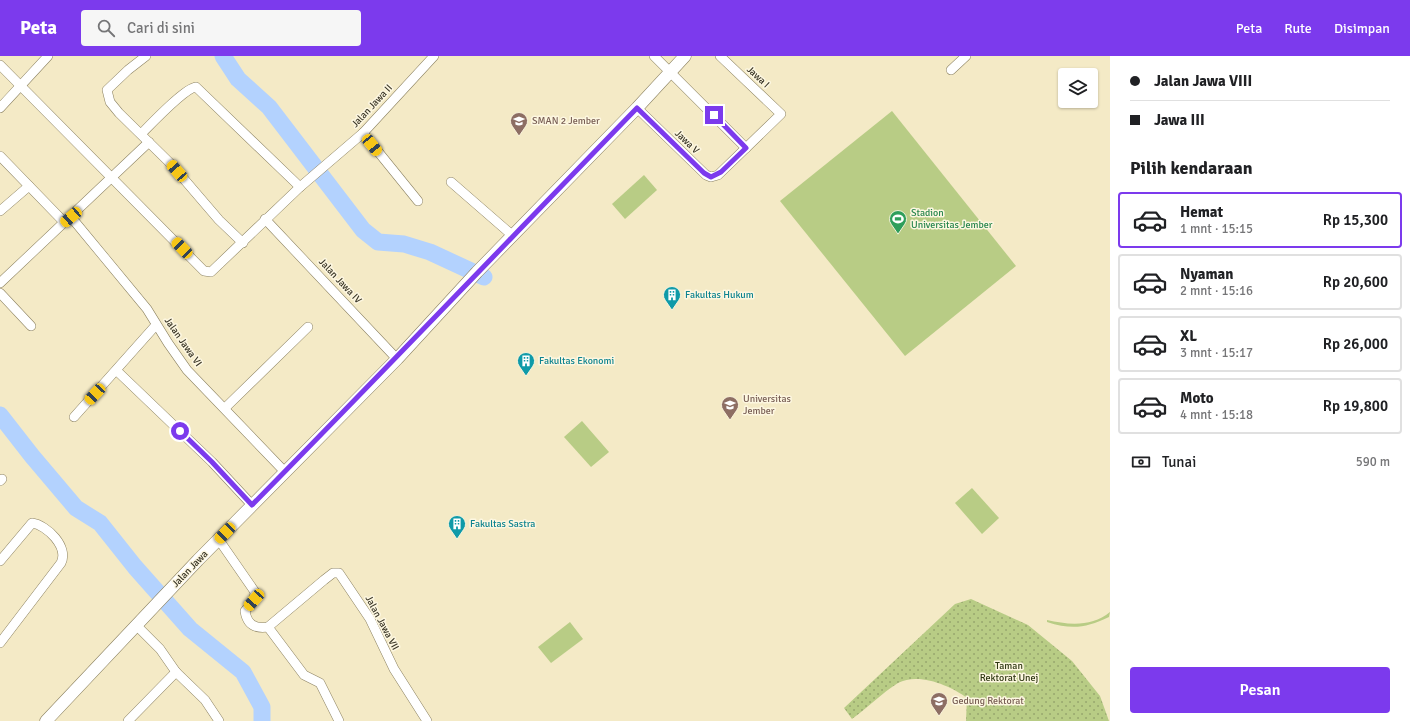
<!DOCTYPE html>
<html lang="id">
<head>
<meta charset="utf-8">
<style>
	body { margin:0; font-family:Signika,sans-serif; background:#f6f6f6; color:#202124; height:100vh; display:flex; flex-direction:column; font-size:15px; white-space:nowrap }
	* { box-sizing:border-box; margin:0 }
	p { font-size:13px; color:#757577 }
	.icon { flex:none; width:22px; height:22px; fill:none; stroke:currentColor; stroke-width:2; stroke-linecap:round; stroke-linejoin:round }
	.map { position:relative; flex:1; overflow:hidden }
	.side { display:flex; flex-direction:column; background:#fff; width:300px }
	.side>* { flex:none }
	.top-card { display:grid; align-content:center; height:88px; padding:0 20px; background:#fff }
	.tools { position:absolute; left:1058px; top:12px; display:grid; gap:8px }
	.tools a { display:grid; place-items:center; width:40px; height:40px; border-radius:4px; background:#fff; box-shadow:0 1px 3px #0004; font-size:20px }
	.end { position:absolute; width:18px; height:18px; margin:-9px; border:5px solid #7c3aed; background:#fff; box-shadow:0 0 0 2px #fff }
	.from { border-radius:50% }
	.car { position:absolute; width:12px; height:24px; margin:-12px -6px; border-radius:5px; box-shadow:0 0 3px 1px #0007; background:linear-gradient(#f5c518 24%,#345 0 40%,#f5c518 0 76%,#345 0 86%,#f5c518 0) }
	.top-card b { display:flex; align-items:center; gap:14px; height:38px; font-size:15px }
	.top-card b+b { border-top:1px solid #e0e0e0 }
	.top-card i { width:10px; height:10px; background:#202124 }
	ul { padding:0; list-style:none }
	li { display:flex; align-items:center; gap:12px; height:56px; margin:0 8px 6px; padding:0 12px; border:2px solid #e0e0e0; border-radius:4px }
	li div { flex:1 }
	li b { display:block; font-size:15px }
	li em { font-style:normal; font-weight:600 }
	li.on { border-color:#7c3aed }
	li>.icon { width:36px; height:36px; stroke-width:1.5 }
	h2 { padding:0 20px; font-size:18px; line-height:48px }
	.pay { display:flex; align-items:center; gap:10px; height:44px; padding:0 20px; font-size:15px }
	.pay p { margin-inline-start:auto }
	.action { display:flex; gap:8px; margin-top:auto; padding:8px 20px }
	.action a { flex:1; height:46px; border-radius:4px; background:#7c3aed; color:#fff; font-size:16px; font-weight:600; line-height:46px; text-align:center }
	header { display:flex; align-items:center; gap:24px; box-sizing:border-box; height:56px; padding:0 20px; background:#7c3aed; color:#fff }
	header strong { font-size:19px }
	nav { display:flex; gap:22px; margin-inline-start:auto; font-size:14px }
	.search { width:280px; height:36px; background:#f6f6f6; display:flex; align-items:center; gap:10px; box-sizing:border-box; padding:0 14px; border-radius:4px; color:#757577; font-size:15px }
	main { display:flex; flex:1; min-height:0 }
	.map>svg:first-child { display:block }
	.grass { fill:#b8cc85 }
	.park { fill:url(#park-dots) }
	.lines { fill:none; stroke-linecap:round; stroke-linejoin:round }
	.river { stroke:#b3d2fe; stroke-width:17 }
	.street-casing { stroke:#8b8160; stroke-width:10 }
	.secondary-casing { stroke:#8b8160; stroke-width:13 }
	.street { stroke:#fff; stroke-width:9 }
	.secondary { stroke:#fff; stroke-width:12 }
	.route { stroke:#7c3aed; stroke-width:5 }
	.labels { text-anchor:middle; dominant-baseline:central; stroke-width:3; stroke-linejoin:round; paint-order:stroke }
	.street-label { font-size:10px; fill:#3a3627; stroke:#fdf7e1 }
	.education-label { font-size:10px; fill:#785e54; stroke:#fdf7e1; text-anchor:start }
	.leisure-label { font-size:10px; fill:#27864d; stroke:#fdf7e1; text-anchor:start }
	.culture-label { font-size:10px; fill:#0d838f; stroke:#fdf7e1; text-anchor:start }
	.park-label { font-size:10px; fill:#2e3712; stroke:#fdf7e1 }
</style>
</head>
<body>
<header>
<strong>Peta</strong>
<div class="search"><svg class="icon" aria-label="search" viewBox="0 0 24 24"><circle cx="10" cy="10" r="6"/><path d="M15 15l6 6"/></svg>Cari di sini</div>
<nav><a>Peta</a><a>Rute</a><a>Disimpan</a></nav>
</header>
<main>
<div class="map">
<svg width="1110" height="665" viewBox="0 0 1110 665">
	<defs>
		<pattern id="park-dots" width="8" height="8" patternUnits="userSpaceOnUse"><rect width="8" height="8" fill="#b8cc85"/><path d="M2 2h.1M6 6h.1" fill="none" stroke="#97a66d" stroke-width="1.8" stroke-linecap="round"/></pattern>
	</defs>
	<rect width="100%" height="100%" fill="#f4eac6"/>
	<!-- grass -->
	<g class="grass">
		<polygon points="892,55 1016,210 905,300 780,145"/>
		<polygon points="644,119 657,134 625,163 612,148"/>
		<polygon points="582,365 609,396 591,411 564,381"/>
		<polygon points="972,432 999,462 982,478 955,447"/>
		<path d="M1110,556l-1,5c-23,11 -37,13 -62,5v-2c22,5 45,7 63,-8z"/>
		<polygon points="570,566 583,583 551,607 538,591"/>
	</g>
	<!-- park -->
	<path class="park" d="M971,543l57,26 44,36 28,35 9,25h-143l1,-23c-16,-12 -48,-26 -69,-15 -16,10 -31,25 -46,36l-8,-11 111,-104z"/>
	<g class="lines">
		<!-- river -->
		<g class="river">
			<polyline points="223,0 238,23 269,51 363,174 378,186 404,188 430,196 484,221"/>
			<polyline points="0,359 32,400 76,452 100,467 135,511 190,573 243,616 262,651 262,665"/>
		</g>
		<defs>
			<g id="street">
				<polyline points="146,0 128,14 107,34 110,46 119,57 171,108 219,164 243,187"/>
				<polyline points="654,0 746,92"/>
				<polyline points="0,9 204,215 211,216 300,131 363,77 434,0"/>
				<polyline points="951,14 966,0"/>
				<polyline points="0,52 48,0"/>
				<polyline points="637,52 706,119 711,121 718,119 781,58 720,0"/>
				<polyline points="363,77 418,145"/>
				<path d="M141,78c9,-9 44,-46 55,-47l104,100"/>
				<polyline points="0,100 64,166"/>
				<polyline points="451,126 512,179"/>
				<polyline points="0,155 29,130"/>
				<polyline points="71,161 147,253 168,287 187,314 285,416"/>
				<polyline points="265,163 397,303"/>
				<polyline points="0,227 149,86"/>
				<polyline points="0,237 31,270"/>
				<polyline points="117,315 212,406 252,449"/>
				<polyline points="225,352 308,271"/>
				<polyline points="74,361 156,269"/>
				<polyline points="0,425 2,423"/>
				<path d="M219,484l36,52 -1,8 -9,11c2,13 9,18 23,16l56,-47 9,-7h6l31,46 24,50 33,52"/>
				<path d="M0,505l32,-38c15,2 37,24 29,40l-61,80"/>
				<polyline points="137,570 160,593 176,616 205,644 219,665"/>
				<polyline points="268,571 304,619 320,627 339,665"/>
				<polyline points="128,665 176,616"/>
			</g>
			<polyline id="secondary" points="46,665 198,504 397,303 477,216 637,52 685,0"/>
		</defs>
		<!-- street casing -->
		<use href="#street" class="street-casing"/>
		<!-- secondary casing -->
		<use href="#secondary" class="secondary-casing"/>
		<!-- street -->
		<use href="#street" class="street"/>
		<!-- secondary -->
		<use href="#secondary" class="secondary"/>
	</g>
	<g class="lines">
		<!-- route -->
		<path class="route" d="M180,375l32,31 40,43c129,-131 257,-265 385,-397l67,65 7,4 10,-5 25,-24 -32,-33"/>
	</g>
	<!-- icons -->
	<defs>
		<symbol id="school-pin" viewBox="-11 -11 22 30"><path d="M0 17L-7.5 6A9.5 9.5 0 1 1 7.5 6Z" fill="#8d6e63" stroke="#fdf7e1"/><path d="M0-5L7-2L0 1L-7-2ZM-4 1L0 2.5L4 1V4Q0 6-4 4Z" fill="#fff"/></symbol>
		<symbol id="stadium-pin" viewBox="-11 -11 22 30"><path d="M0 17L-7.5 6A9.5 9.5 0 1 1 7.5 6Z" fill="#2e9e5b" stroke="#fdf7e1"/><path d="M0-5a6.5 5 0 1 0 0 10a6.5 5 0 1 0 0-10ZM-3.5-1.8h7v3.6h-7Z" fill="#fff"/></symbol>
		<symbol id="building-pin" viewBox="-11 -11 22 30"><path d="M0 17L-7.5 6A9.5 9.5 0 1 1 7.5 6Z" fill="#0f9aa8" stroke="#fdf7e1"/><path d="M-4-6H4V6H1V3H-1V6H-4ZM-2.5-4.3h1.7v1.8h-1.7ZM.8-4.3h1.7v1.8H.8ZM-2.5-1h1.7V.8h-1.7ZM.8-1h1.7V.8H.8Z" fill="#fff"/></symbol>
		<symbol id="university-pin" viewBox="-11 -11 22 30"><path d="M0 17L-7.5 6A9.5 9.5 0 1 1 7.5 6Z" fill="#8d6e63" stroke="#fdf7e1"/><path d="M0-5L7-2L0 1L-7-2ZM-4 1L0 2.5L4 1V4Q0 6-4 4Z" fill="#fff"/></symbol>
	</defs>
	<g fill-rule="evenodd">
		<use href="#school-pin" x="509" y="55" width="20" height="27"/>
		<use href="#stadium-pin" x="888" y="153" width="20" height="27"/>
		<use href="#building-pin" x="662" y="229" width="20" height="27"/>
		<use href="#building-pin" x="516" y="295" width="20" height="27"/>
		<use href="#university-pin" x="720" y="339" width="20" height="27"/>
		<use href="#building-pin" x="447" y="458" width="20" height="27"/>
		<use href="#university-pin" x="929" y="635" width="20" height="27"/>
	</g>
	<g class="labels">
		<!-- street labels -->
		<g class="street-label">
			<text transform="translate(758 21) rotate(43)">Jawa I</text>
			<text transform="translate(372 50) rotate(-47)">Jalan Jawa II</text>
			<text transform="translate(687 86) rotate(44)">Jawa V</text>
			<text transform="translate(340 225) rotate(47)">Jalan Jawa IV</text>
			<text transform="translate(183 286) rotate(55)">Jalan Jawa VI</text>
			<text transform="translate(190 513) rotate(-46)">Jalan Jawa</text>
			<text transform="translate(382 567) rotate(62)">Jalan Jawa VII</text>
		</g>
		<!-- education labels -->
		<g class="education-label">
			<text x="532" y="65">SMAN 2 Jember</text>
			<text x="743" y="343">Universitas<tspan x="743" dy="12">Jember</tspan></text>
			<text x="952" y="645">Gedung Rektorat</text>
		</g>
		<!-- leisure labels -->
		<g class="leisure-label">
			<text x="911" y="157">Stadion<tspan x="911" dy="12">Universitas Jember</tspan></text>
		</g>
		<!-- culture labels -->
		<g class="culture-label">
			<text x="685" y="239">Fakultas Hukum</text>
			<text x="539" y="305">Fakultas Ekonomi</text>
			<text x="470" y="468">Fakultas Sastra</text>
		</g>
		<!-- park labels -->
		<g class="park-label">
			<text x="1009" y="610">Taman<tspan x="1009" dy="12">Rektorat Unej</tspan></text>
		</g>
	</g>
</svg>
<div class="tools">
<a><svg class="icon" aria-label="layers" viewBox="0 0 24 24"><path d="M12 4l9 5-9 5-9-5zM3 14l9 5 9-5"/></svg></a>
</div>
<i class="end from" style="left:180px;top:375px"></i>
<i class="end" style="left:714px;top:59px"></i>
<i class="car" style="left:372px;top:89px;rotate:141deg"></i>
<i class="car" style="left:177px;top:115px;rotate:319deg"></i>
<i class="car" style="left:71px;top:161px;rotate:229deg"></i>
<i class="car" style="left:182px;top:192px;rotate:316deg"></i>
<i class="car" style="left:95px;top:338px;rotate:223deg"></i>
<i class="car" style="left:225px;top:477px;rotate:224deg"></i>
<i class="car" style="left:254px;top:544px;rotate:221deg"></i>
</div>
<section class="side">
<div class="top-card">
<b><i class="from"></i>Jalan Jawa VIII</b>
<b><i></i>Jawa III</b>
</div>
<h2>Pilih kendaraan</h2>
<ul>
<li class="on"><svg class="icon" aria-label="car" viewBox="0 0 24 24"><path d="M5 17H2v-5l4-1 3-4h7l3 4 3 1v5h-3M9 17h6M6 11h13"/><circle cx="7" cy="17" r="2"/><circle cx="17" cy="17" r="2"/></svg><div><b>Hemat</b><p>1 mnt · 15:15</p></div><em>Rp 15,300</em></li>
<li><svg class="icon" aria-label="car" viewBox="0 0 24 24"><path d="M5 17H2v-5l4-1 3-4h7l3 4 3 1v5h-3M9 17h6M6 11h13"/><circle cx="7" cy="17" r="2"/><circle cx="17" cy="17" r="2"/></svg><div><b>Nyaman</b><p>2 mnt · 15:16</p></div><em>Rp 20,600</em></li>
<li><svg class="icon" aria-label="car" viewBox="0 0 24 24"><path d="M5 17H2v-5l4-1 3-4h7l3 4 3 1v5h-3M9 17h6M6 11h13"/><circle cx="7" cy="17" r="2"/><circle cx="17" cy="17" r="2"/></svg><div><b>XL</b><p>3 mnt · 15:17</p></div><em>Rp 26,000</em></li>
<li><svg class="icon" aria-label="car" viewBox="0 0 24 24"><path d="M5 17H2v-5l4-1 3-4h7l3 4 3 1v5h-3M9 17h6M6 11h13"/><circle cx="7" cy="17" r="2"/><circle cx="17" cy="17" r="2"/></svg><div><b>Moto</b><p>4 mnt · 15:18</p></div><em>Rp 19,800</em></li>
</ul>
<div class="pay"><svg class="icon" aria-label="cash" viewBox="0 0 24 24"><path d="M3 7h18v10H3z"/><circle cx="12" cy="12" r="2"/></svg>Tunai<p>590 m</p></div>
<div class="action"><a>Pesan</a></div>
</section>
</main>
</body>
</html>
